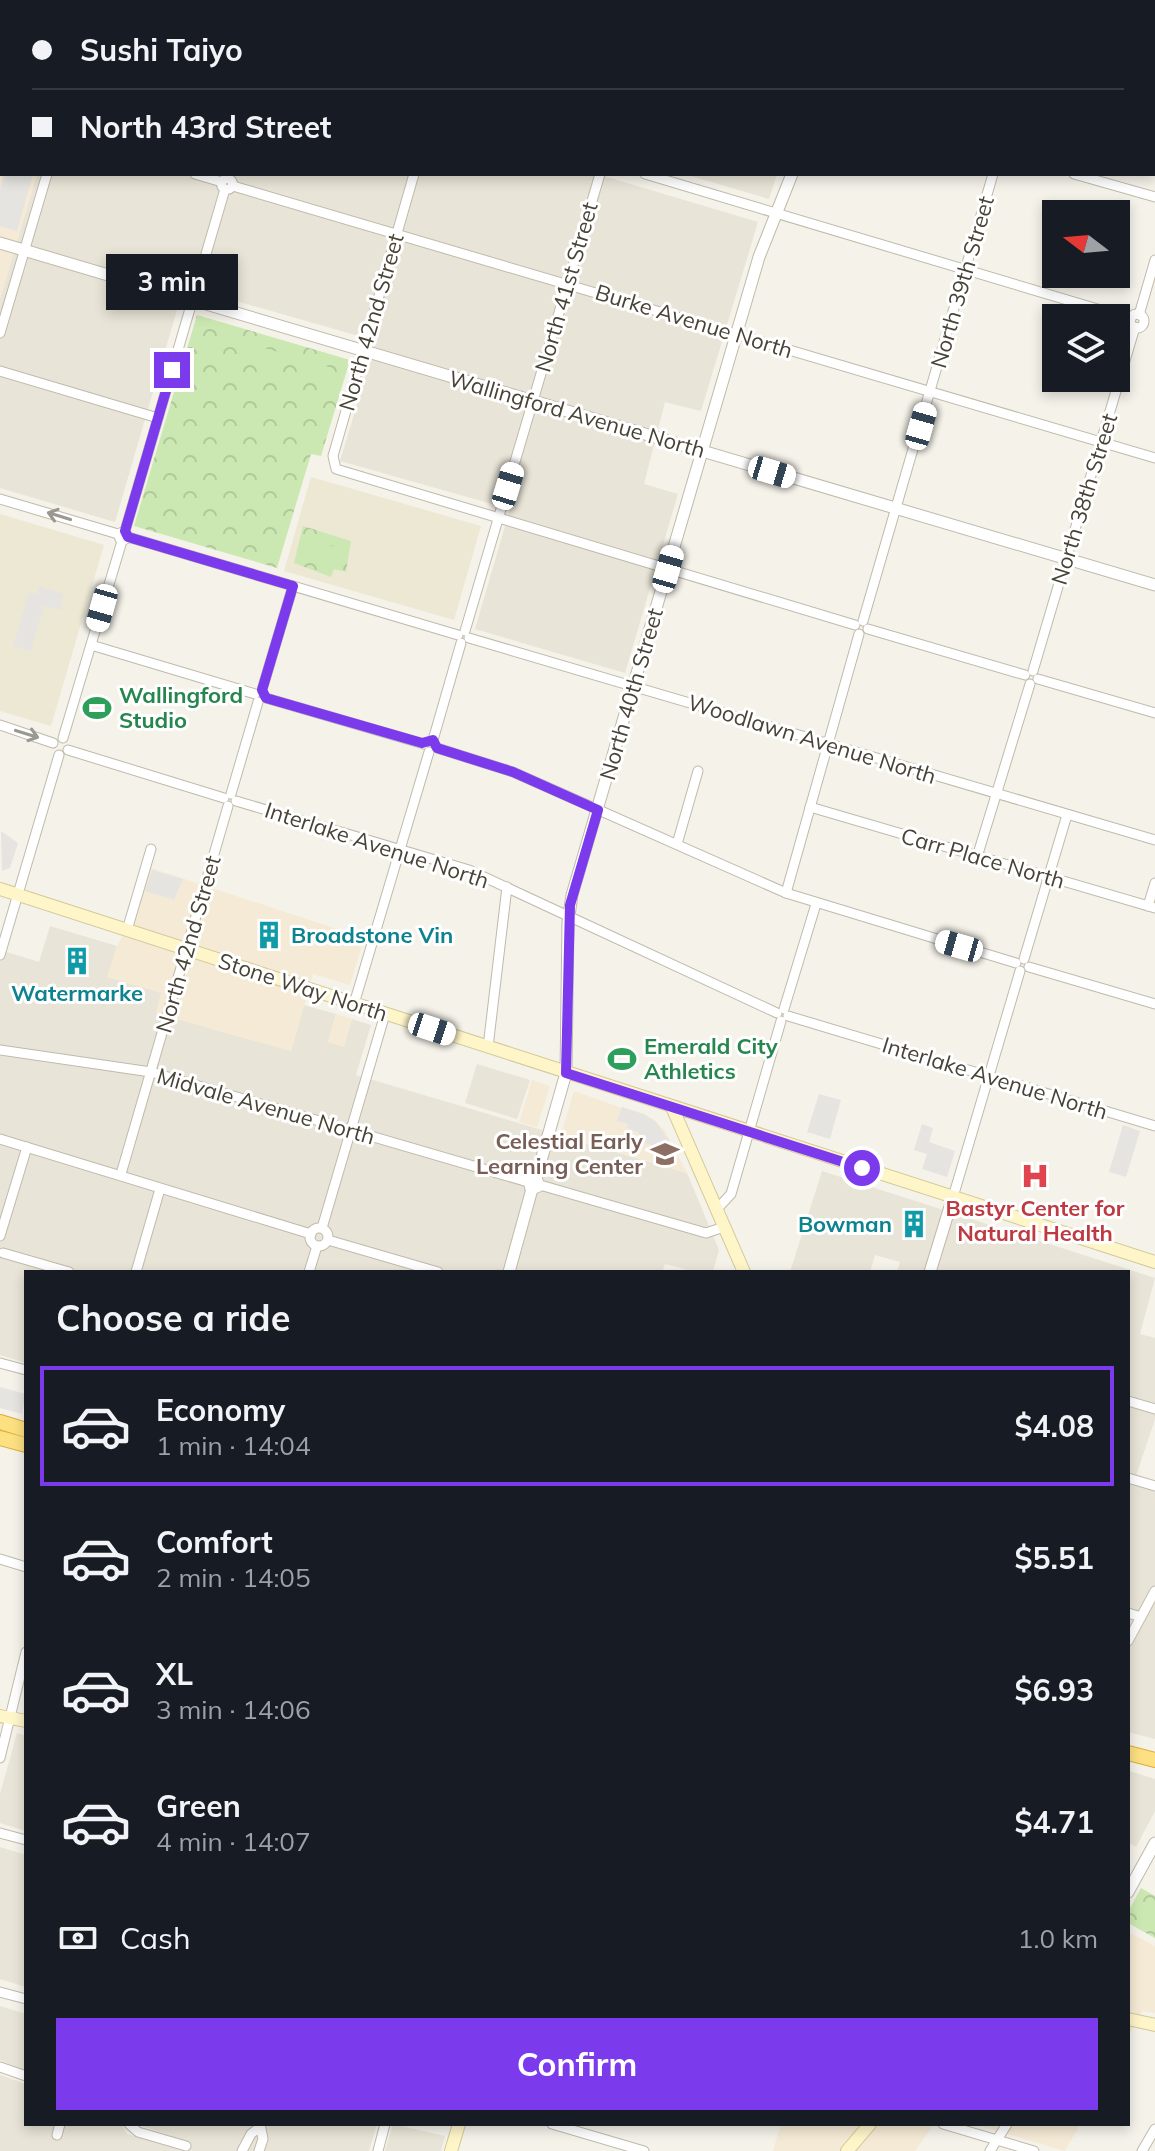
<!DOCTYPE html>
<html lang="en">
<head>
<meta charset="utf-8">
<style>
	body { margin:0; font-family:Mulish,sans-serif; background:#242831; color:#f1f3f6; height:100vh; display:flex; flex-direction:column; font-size:30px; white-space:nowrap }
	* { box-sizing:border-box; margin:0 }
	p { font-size:26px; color:#9ea1a6 }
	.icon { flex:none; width:44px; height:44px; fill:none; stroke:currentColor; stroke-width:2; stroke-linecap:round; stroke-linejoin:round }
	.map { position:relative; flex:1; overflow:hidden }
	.side { position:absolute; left:24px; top:1270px; width:1106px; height:856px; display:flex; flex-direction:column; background:#171b24; border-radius:0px; box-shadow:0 4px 12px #0003 }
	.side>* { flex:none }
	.hud { position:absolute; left:0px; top:0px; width:1156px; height:176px; box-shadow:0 4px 12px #0003; display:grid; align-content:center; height:176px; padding:0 32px; background:#171b24 }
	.needle { width:52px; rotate:286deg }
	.buttons { position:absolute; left:1042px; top:200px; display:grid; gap:16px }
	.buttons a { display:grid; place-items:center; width:88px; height:88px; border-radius:0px; background:#171b24; box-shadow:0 4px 12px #0003; font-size:40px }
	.end { position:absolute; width:36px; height:36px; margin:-18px; border:10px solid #7c3aed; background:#fff; box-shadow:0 0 0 4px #fff }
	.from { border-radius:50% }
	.bubble { position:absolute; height:56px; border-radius:0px; background:#171b24; box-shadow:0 4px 12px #0003; font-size:26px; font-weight:700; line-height:56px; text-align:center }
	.car { position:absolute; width:24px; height:48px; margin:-24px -12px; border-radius:10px; box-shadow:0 0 6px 2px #0007; background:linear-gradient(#fff 24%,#345 0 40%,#fff 0 76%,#345 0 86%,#fff 0) }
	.hud b { display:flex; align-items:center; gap:28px; height:76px; font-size:30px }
	.hud b+b { border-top:2px solid #363941 }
	.hud i { width:20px; height:20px; background:#f1f3f6 }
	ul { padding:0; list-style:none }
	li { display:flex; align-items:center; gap:24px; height:120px; margin:0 16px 12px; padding:0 16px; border:4px solid transparent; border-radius:0px }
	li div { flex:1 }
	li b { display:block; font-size:30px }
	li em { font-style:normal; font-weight:700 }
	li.current { border-color:#7c3aed }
	li>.icon { width:72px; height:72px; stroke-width:1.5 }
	h2 { padding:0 32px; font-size:36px; line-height:96px }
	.pay { display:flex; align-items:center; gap:20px; height:88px; padding:0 32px; font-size:30px }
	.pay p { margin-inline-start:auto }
	.cta { display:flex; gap:16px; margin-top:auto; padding:16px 32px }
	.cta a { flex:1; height:92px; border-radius:0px; background:#7c3aed; color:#fff; font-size:32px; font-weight:700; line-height:92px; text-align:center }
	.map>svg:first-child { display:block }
	.residential { fill:#e8e4d7 }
	.commercial { fill:#f5ead5 }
	.education { fill:#ede8d3 }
	.park { fill:url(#park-crowns) }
	.pitch { fill:#cce8b2 }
	.parking { fill:#e6e4e0 }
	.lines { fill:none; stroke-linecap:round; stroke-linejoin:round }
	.minor-casing { stroke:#c0baab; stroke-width:11 }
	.tertiary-casing { stroke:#c0baab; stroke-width:13 }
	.secondary-casing { stroke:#d3c899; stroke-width:14 }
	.trunk-casing { stroke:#dcad3b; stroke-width:16 }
	.minor { stroke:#fff; stroke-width:9 }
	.tertiary { stroke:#fff; stroke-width:11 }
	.secondary { stroke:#fef5c9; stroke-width:12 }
	.trunk { stroke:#fce082; stroke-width:14 }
	.oneway { stroke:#9a9891 }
	.route { stroke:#7c3aed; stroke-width:10 }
	.labels { text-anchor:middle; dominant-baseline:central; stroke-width:6; stroke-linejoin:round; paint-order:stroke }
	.street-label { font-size:22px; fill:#484337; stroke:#fff }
	.leisure-label { font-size:22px; font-weight:bold; fill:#27864d; stroke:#fff; text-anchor:start }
	.culture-label { font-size:22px; font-weight:bold; fill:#0d838f; stroke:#fff; text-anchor:start }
	.education-label { font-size:22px; font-weight:bold; fill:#785e54; stroke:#fff; text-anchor:end }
	.health-label { font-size:22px; font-weight:bold; fill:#be3a42; stroke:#fff }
</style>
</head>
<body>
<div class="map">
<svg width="1155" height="2151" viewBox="0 0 1155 2151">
	<defs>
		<pattern id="park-crowns" width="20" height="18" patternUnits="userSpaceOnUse" patternTransform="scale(2)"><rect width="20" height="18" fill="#cce8b2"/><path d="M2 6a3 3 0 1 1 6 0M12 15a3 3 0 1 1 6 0" fill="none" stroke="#b1c89a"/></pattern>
	</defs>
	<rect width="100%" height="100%" fill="#f4f2e9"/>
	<!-- residential -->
	<g class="residential">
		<polygon points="100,0 454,0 453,2"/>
		<polygon points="478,0 829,0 477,2"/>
		<polygon points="37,174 597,174 758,222 701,411 665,402 644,484 678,494 625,673 475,629 510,509 340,461 376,341 184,286 115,522 0,488 0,299"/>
		<polygon points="684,174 777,174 769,199"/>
		<polygon points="50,926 117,946 108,977 162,993 156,1013 291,1051 304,1005 336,1014 328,1042 344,1046 352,1019 371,1025 356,1075 687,1173 719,1250 713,1272 696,1272 665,1264 662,1272 26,1272 26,1363 0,1355 0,950 39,962"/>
		<polygon points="477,1064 530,1080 517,1119 465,1103"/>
		<polygon points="822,1171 1155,1278 1140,1334 1155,1338 1155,1419 1136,1476 1155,1482 1155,1739 1128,1732 1128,1272 897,1272 900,1262 875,1255 870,1272 790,1272"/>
		<polygon points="17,1733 26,1736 26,1831 0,1823 0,1794"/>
		<polygon points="1129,1771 1155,1779 1155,1811 1136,1847 1128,1842"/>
		<polygon points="0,1847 26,1855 26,1987 0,1979"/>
		<polygon points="0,2006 26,2014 26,2071 0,2060"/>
		<polygon points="0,2075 26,2084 26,2124 121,2124 127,2134 182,2151 0,2151"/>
		<polygon points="137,2124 257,2124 238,2151 189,2151 191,2143"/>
		<polygon points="264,2124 377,2124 369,2151 244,2151"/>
		<polygon points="393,2124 445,2136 441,2151 385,2151"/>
	</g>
	<!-- commercial -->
	<g class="commercial">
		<polygon points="0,127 2,174 37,174 0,299"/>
		<polygon points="148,867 364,938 350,985 313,974 291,1051 156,1013 161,993 107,977 117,946 135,912"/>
		<polygon points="336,1014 352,1019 344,1047 328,1042"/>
		<polygon points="532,1080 550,1086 537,1127 519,1122"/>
		<polygon points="574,1091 653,1119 665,1131 687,1173 561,1134"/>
		<polygon points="1128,1932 1155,1946 1155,2013 1142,2011 1128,2036"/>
		<polygon points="781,2124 934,2124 915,2151 773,2151"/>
		<polygon points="974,2124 1080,2124 1065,2151"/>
	</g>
	<!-- education -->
	<g class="education">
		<polygon points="311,477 481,526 454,620 284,571"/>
		<polygon points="0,514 104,545 51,726 0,711"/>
	</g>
	<!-- park -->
	<g class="park">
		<polygon points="197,315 350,360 321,456 311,454 277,568 134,526"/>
		<polygon points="303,526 351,541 346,572 334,569 331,577 294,563"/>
		<polygon points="1141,1888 1155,1896 1155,1938 1128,1923 1128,1912"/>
	</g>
	<!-- pitch -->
	<g class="pitch">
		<polygon points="253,345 285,354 280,368 249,359"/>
		<polygon points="301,359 332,368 328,382 297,373"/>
		<polygon points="312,540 339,548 334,565 306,561"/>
	</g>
	<!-- parking -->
	<g class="parking">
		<polygon points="4,174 33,174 17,231 0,226 0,189"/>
		<polygon points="39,586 64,594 60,610 44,606 31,651 13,646 29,592 37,594"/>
		<polygon points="1,831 18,843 10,868 2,871"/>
		<polygon points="152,870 183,879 174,900 145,891"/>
		<polygon points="819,1094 841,1100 830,1139 807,1132"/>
		<polygon points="622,1107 644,1114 656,1122 671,1144 669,1150 645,1143 638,1138 639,1133 627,1128 628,1124 617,1121"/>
		<polygon points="922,1124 933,1128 929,1142 955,1151 947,1177 922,1169 927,1154 914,1150"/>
		<polygon points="1123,1125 1140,1131 1126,1177 1109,1172"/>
		<polygon points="0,1387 26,1394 22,1414 0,1408"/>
	</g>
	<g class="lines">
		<defs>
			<g id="minor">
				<polyline points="57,0 64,2"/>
				<polyline points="484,0 491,2"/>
				<polyline points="921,0 927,2"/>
				<polyline points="97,2 98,0"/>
				<polyline points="282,2 282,0"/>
				<polyline points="472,2 475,0"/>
				<polyline points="665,2 665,0"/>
				<polyline points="1044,2 1045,0"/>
				<polyline points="1154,70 1155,71"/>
				<polyline points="0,116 2,117"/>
				<polyline points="195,174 222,182"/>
				<polyline points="414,174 333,456 336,469 855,625"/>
				<polyline points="645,174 1131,319"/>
				<polyline points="1074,174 1155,197"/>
				<circle cx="227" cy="184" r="5.5"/>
				<polyline points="233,186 1155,458"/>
				<circle cx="1137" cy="321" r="7"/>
				<polyline points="1139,315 1155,260"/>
				<polyline points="0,333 47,174"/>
				<polyline points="0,371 158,418"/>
				<polyline points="0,499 118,534"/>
				<polyline points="125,531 118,534 121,541 128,538 125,531 225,189"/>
				<polyline points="128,537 458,635"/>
				<polyline points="863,621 993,174"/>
				<polyline points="868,629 1025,675"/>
				<polyline points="465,631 600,174"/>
				<polyline points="469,638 1155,840"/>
				<polyline points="91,645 255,694"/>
				<polyline points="1033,671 1135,327"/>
				<polyline points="1038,679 1155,713"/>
				<polyline points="262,690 293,586"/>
				<polyline points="266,698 424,744"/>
				<polyline points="0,725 53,743"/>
				<polyline points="63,738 122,541"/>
				<polyline points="433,740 461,643"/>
				<polyline points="437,748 513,772 786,893 1016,963"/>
				<polyline points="68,750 224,798"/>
				<polyline points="231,794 258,702"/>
				<polyline points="236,801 469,870 777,1013"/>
				<polyline points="810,807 1155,908"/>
				<polyline points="677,844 698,771"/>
				<polyline points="977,857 1030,684"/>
				<polyline points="786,893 859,634"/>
				<polyline points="1148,906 1155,883"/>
				<polyline points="127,930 151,849"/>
				<polyline points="0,955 59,755"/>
				<polyline points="1024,959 1067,815"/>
				<polyline points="1029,967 1155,1004"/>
				<polyline points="354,1004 429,752"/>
				<polyline points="784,1009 816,904"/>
				<polyline points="788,1016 1155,1126"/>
				<polyline points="488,1047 507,887"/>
				<polyline points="0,1050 151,1072 528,1182"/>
				<polyline points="0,1139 311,1234"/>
				<polyline points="121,1174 228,806"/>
				<polyline points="540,1185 706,1233 724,1227"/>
				<polyline points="953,1197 1020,971"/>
				<polyline points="717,1209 731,1194 781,1021"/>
				<circle cx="319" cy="1237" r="9"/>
				<polyline points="322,1228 385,1014"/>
				<polyline points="0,1236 27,1147"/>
				<polyline points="328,1240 438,1272"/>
				<polyline points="3,1253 69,1272"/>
				<polyline points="136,1272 160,1189"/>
				<polyline points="309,1272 317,1246"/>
				<polyline points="0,1363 26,1370"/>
				<polyline points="1128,1401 1155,1409"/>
				<polyline points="1128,1478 1155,1486"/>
				<polyline points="0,1559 26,1567"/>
				<polyline points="1128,1613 1141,1617"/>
				<polyline points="1128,1641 1155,1591"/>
				<polyline points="0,1758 26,1652"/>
				<polyline points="0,1833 26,1840"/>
				<polyline points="0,1992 26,1999"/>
				<polyline points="0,2067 26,2076"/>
				<polyline points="129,2124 138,2132 186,2146"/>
				<polyline points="552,2124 644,2151"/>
				<polyline points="943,2124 1034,2151"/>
				<polyline points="57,2135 60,2124"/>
				<polyline points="242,2151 251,2134 260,2127"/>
				<polyline points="259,2151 263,2139 260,2124"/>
				<polyline points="378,2151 385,2124"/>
				<polyline points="990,2151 1007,2124"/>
				<polyline points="1142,2151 1155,2129"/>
			</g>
			<g id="tertiary">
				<polyline points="841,2 842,0"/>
				<polyline points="0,243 1155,585"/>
				<polyline points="536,1178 529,1181 531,1189 539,1186 536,1178 566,1073 568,922 572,895 759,257 792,174"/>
				<polyline points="509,1272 532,1189"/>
				<polyline points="930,1272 953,1197"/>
				<polyline points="1128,1892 1155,1843"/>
			</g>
			<g id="secondary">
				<polyline points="0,889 1155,1262"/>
				<polyline points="672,1107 744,1272"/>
				<polyline points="0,1716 26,1721"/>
				<polyline points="1128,2019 1155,2025"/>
				<polyline points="451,2151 459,2124"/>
				<polyline points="847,2151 870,2124"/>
			</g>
			<g id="trunk">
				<polyline points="0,1422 26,1430"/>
				<polyline points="0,1438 26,1445"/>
				<polyline points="1128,1753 1155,1760"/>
			</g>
		</defs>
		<!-- minor casing -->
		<use href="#minor" class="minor-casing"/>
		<!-- tertiary casing -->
		<use href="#tertiary" class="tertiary-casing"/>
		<!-- secondary casing -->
		<use href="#secondary" class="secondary-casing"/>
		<!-- trunk casing -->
		<use href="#trunk" class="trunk-casing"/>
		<!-- minor -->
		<use href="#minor" class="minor"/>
		<!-- tertiary -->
		<use href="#tertiary" class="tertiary"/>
		<!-- secondary -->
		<use href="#secondary" class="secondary"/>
		<!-- trunk -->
		<use href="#trunk" class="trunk"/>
	</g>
	<!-- one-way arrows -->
	<defs><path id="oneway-shaft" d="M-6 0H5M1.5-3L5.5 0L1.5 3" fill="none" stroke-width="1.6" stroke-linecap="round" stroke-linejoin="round" transform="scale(2)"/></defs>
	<g class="oneway">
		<use href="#oneway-shaft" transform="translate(59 516) rotate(-163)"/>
		<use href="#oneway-shaft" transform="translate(27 734) rotate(17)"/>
	</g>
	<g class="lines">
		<!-- route -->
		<polyline class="route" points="172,370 125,531 128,537 293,586 262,690 266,698 422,743 433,740 437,748 513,772 598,810 570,905 566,1073 862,1168"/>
	</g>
	<!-- icons -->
	<defs>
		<symbol id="stadium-bare" viewBox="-9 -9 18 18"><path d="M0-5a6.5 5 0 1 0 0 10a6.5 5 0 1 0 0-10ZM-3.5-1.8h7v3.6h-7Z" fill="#2e9e5b" stroke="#fff" stroke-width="2.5" paint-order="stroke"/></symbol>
		<symbol id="building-bare" viewBox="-9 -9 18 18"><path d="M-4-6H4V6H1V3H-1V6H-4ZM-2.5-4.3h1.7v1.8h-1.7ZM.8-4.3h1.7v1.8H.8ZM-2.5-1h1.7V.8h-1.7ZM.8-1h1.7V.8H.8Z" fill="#0f9aa8" stroke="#fff" stroke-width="2.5" paint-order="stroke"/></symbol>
		<symbol id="school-bare" viewBox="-9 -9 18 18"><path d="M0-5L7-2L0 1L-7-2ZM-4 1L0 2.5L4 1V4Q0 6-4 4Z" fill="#8d6e63" stroke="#fff" stroke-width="2.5" paint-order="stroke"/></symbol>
		<symbol id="hospital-bare" viewBox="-9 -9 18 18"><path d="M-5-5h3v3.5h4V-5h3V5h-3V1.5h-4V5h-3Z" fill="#e0444e" stroke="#fff" stroke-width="2.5" paint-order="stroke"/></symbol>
	</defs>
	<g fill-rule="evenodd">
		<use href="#stadium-bare" x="77" y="688" width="40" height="40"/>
		<use href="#building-bare" x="249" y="915" width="40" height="40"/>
		<use href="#building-bare" x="57" y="941" width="40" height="40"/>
		<use href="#stadium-bare" x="602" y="1039" width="40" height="40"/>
		<use href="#school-bare" x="645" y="1134" width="40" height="40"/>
		<use href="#hospital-bare" x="1015" y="1156" width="40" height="40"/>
		<use href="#building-bare" x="894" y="1204" width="40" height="40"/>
	</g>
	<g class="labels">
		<!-- street labels -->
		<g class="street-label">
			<text transform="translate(962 282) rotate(-74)">North 39th Street</text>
			<text transform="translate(566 287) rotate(-74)">North 41st Street</text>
			<text transform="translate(694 321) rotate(17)">Burke Avenue North</text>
			<text transform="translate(371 322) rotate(-74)">North 42nd Street</text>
			<text transform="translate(577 414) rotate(16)">Wallingford Avenue North</text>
			<text transform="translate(1084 499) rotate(-73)">North 38th Street</text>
			<text transform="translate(631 694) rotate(-74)">North 40th Street</text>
			<text transform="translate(812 739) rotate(17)">Woodlawn Avenue North</text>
			<text transform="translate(377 845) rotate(18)">Interlake Avenue North</text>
			<text transform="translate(983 858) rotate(16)">Carr Place North</text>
			<text transform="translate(188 944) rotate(-74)">North 42nd Street</text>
			<text transform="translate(303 987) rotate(18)">Stone Way North</text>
			<text transform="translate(995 1078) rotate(17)">Interlake Avenue North</text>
			<text transform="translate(266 1106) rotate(16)">Midvale Avenue North</text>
		</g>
		<!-- leisure labels -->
		<g class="leisure-label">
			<text x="119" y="695">Wallingford<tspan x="119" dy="25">Studio</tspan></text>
			<text x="644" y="1046">Emerald City<tspan x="644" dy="25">Athletics</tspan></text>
		</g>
		<!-- culture labels -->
		<g class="culture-label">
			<text x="291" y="935">Broadstone Vin</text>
			<text x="77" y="993" text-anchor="middle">Watermarke</text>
			<text x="892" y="1224" text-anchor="end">Bowman</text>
		</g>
		<!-- education labels -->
		<g class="education-label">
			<text x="643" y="1141">Celestial Early<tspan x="643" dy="25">Learning Center</tspan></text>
		</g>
		<!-- health labels -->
		<g class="health-label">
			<text x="1035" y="1208">Bastyr Center for<tspan x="1035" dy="25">Natural Health</tspan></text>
		</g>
	</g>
</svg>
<div class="buttons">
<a><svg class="needle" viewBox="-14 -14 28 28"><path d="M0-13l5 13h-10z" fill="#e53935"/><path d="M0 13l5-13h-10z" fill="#9ea1a6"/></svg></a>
<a><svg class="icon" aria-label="layers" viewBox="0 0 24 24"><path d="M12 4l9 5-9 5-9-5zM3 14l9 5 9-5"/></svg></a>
</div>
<i class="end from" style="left:862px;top:1168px"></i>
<i class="end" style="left:172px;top:370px"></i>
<div class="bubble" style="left:106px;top:254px;width:132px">3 min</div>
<i class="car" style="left:921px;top:426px;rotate:16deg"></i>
<i class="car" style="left:772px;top:472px;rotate:107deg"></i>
<i class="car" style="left:508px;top:486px;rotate:17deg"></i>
<i class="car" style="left:668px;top:569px;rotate:16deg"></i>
<i class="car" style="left:102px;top:608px;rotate:196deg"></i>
<i class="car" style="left:959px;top:946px;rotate:286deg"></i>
<i class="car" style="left:432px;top:1029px;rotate:108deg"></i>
<div class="hud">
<b><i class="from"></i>Sushi Taiyo</b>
<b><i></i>North 43rd Street</b>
</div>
<section class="side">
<h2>Choose a ride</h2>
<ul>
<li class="current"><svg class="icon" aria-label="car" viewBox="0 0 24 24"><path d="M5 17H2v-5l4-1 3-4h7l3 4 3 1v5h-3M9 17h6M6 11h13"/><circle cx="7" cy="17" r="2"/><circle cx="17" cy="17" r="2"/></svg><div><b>Economy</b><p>1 min · 14:04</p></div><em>$4.08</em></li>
<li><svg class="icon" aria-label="car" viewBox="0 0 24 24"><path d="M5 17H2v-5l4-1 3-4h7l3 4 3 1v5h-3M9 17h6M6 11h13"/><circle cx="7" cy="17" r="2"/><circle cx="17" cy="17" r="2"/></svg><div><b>Comfort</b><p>2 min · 14:05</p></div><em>$5.51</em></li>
<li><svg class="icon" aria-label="car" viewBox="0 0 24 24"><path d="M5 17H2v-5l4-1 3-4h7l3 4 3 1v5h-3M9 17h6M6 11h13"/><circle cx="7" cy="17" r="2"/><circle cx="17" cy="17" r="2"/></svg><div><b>XL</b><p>3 min · 14:06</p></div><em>$6.93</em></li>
<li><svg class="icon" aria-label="car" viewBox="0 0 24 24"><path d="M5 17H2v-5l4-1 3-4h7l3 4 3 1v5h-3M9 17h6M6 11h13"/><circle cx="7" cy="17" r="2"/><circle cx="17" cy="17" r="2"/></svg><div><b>Green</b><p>4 min · 14:07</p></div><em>$4.71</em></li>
</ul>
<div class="pay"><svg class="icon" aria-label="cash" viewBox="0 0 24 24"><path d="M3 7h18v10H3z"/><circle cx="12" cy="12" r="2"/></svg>Cash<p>1.0 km</p></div>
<div class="cta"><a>Confirm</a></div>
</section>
</div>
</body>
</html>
